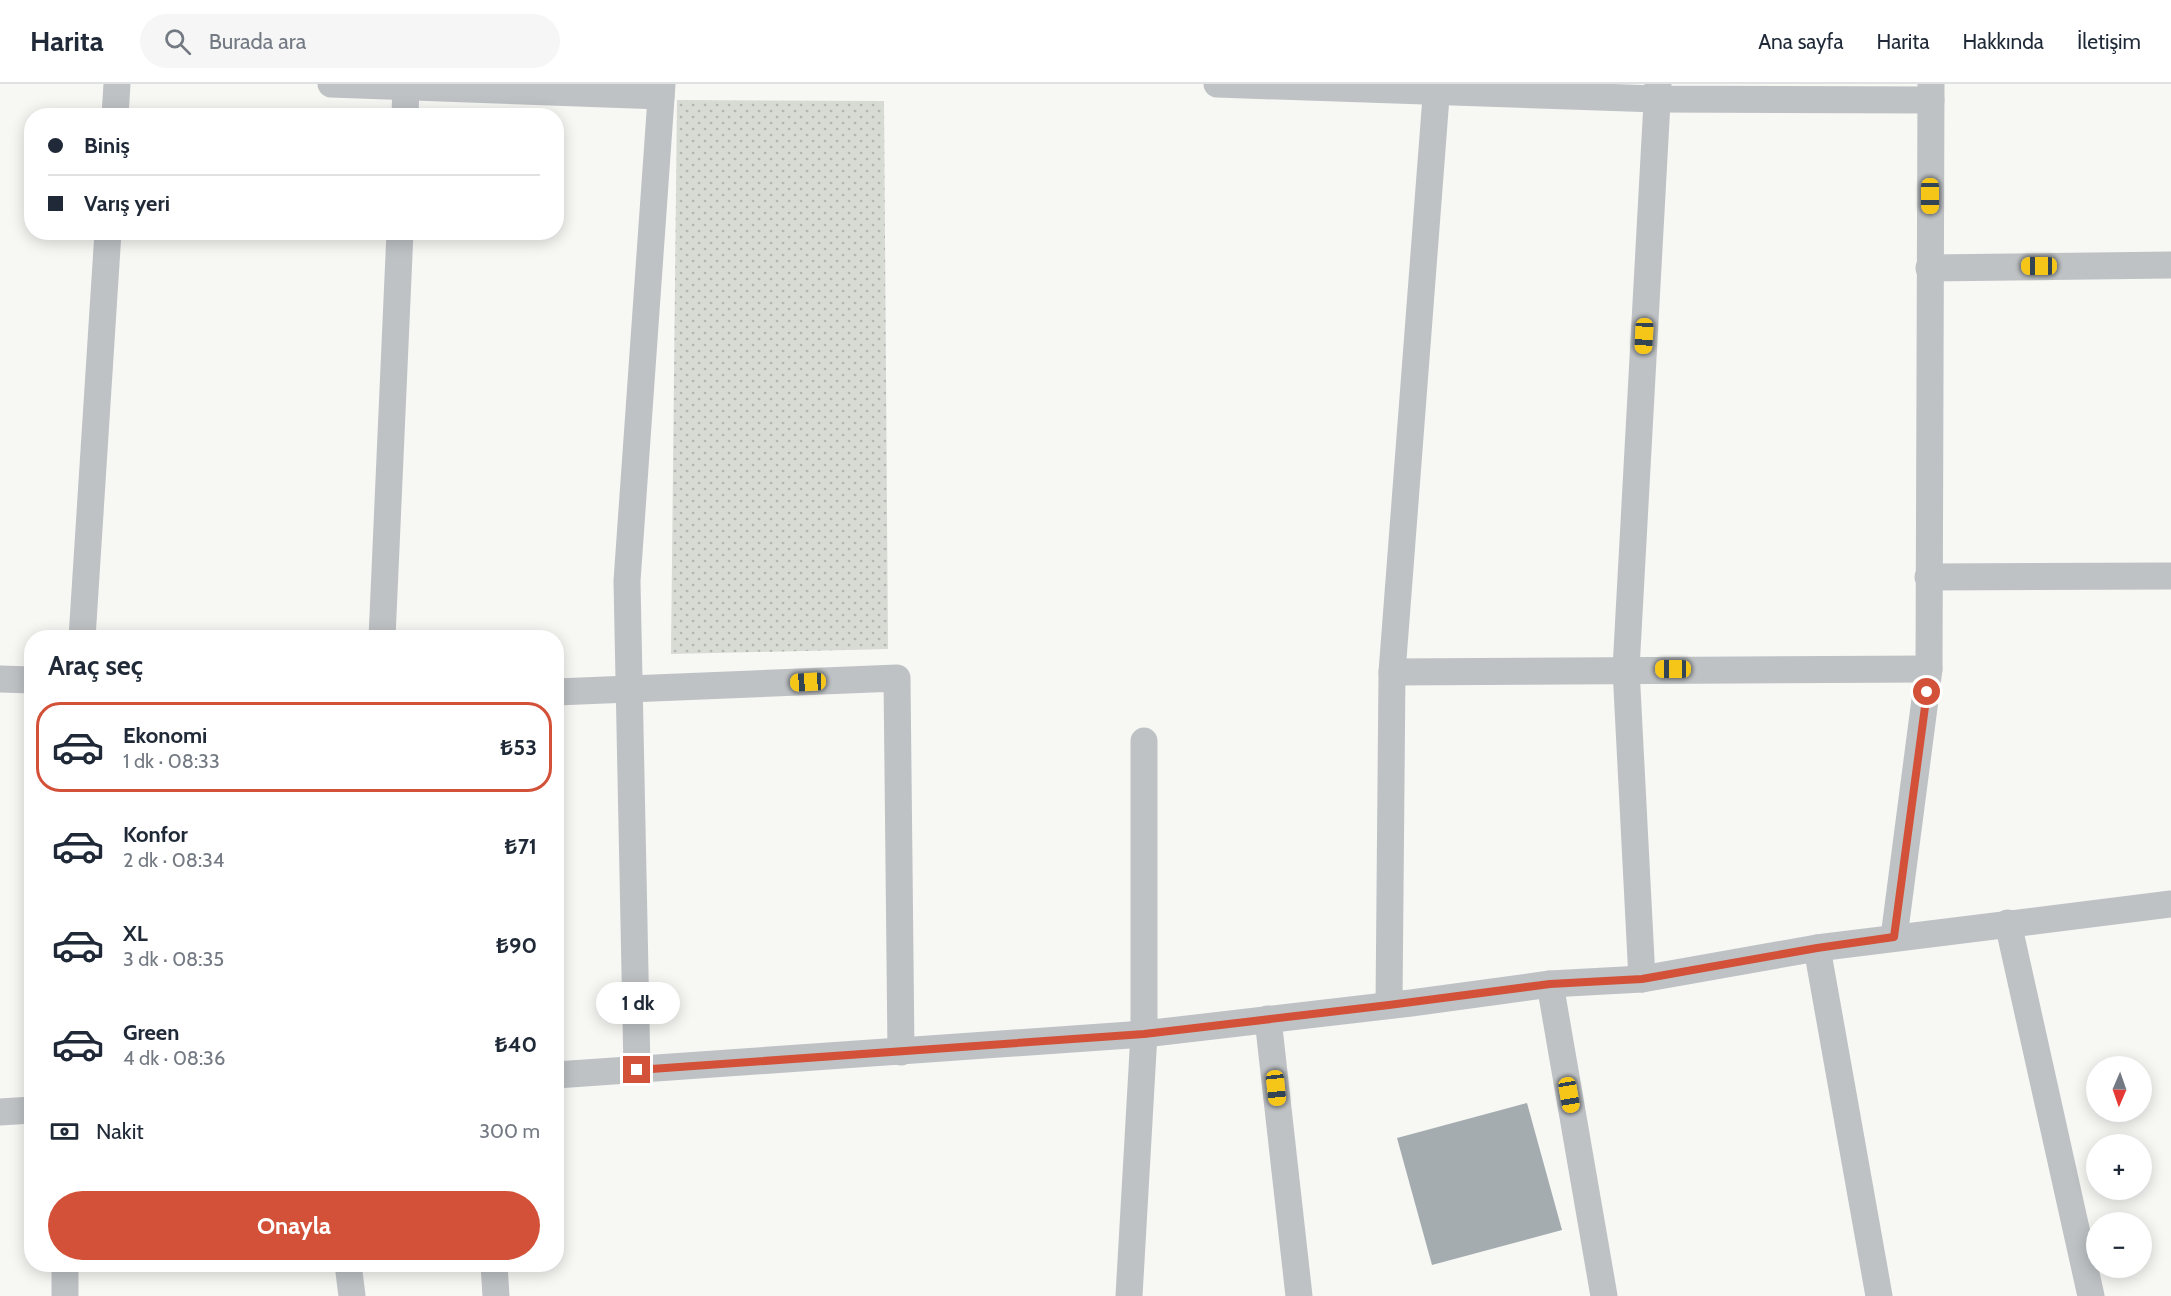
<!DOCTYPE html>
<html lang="tr">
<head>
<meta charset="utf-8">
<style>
	body { margin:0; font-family:Cabin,sans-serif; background:#f6f6f7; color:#1f2937; height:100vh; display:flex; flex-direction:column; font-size:22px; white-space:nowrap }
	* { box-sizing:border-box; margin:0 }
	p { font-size:20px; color:#747a83 }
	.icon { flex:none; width:33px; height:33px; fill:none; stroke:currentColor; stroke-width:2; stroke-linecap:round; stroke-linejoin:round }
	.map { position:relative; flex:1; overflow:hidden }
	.details { position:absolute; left:24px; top:546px; width:540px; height:642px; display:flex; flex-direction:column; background:#fff; border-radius:24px; box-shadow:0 3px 15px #0003 }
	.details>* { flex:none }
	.hud { position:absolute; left:24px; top:24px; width:540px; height:132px; border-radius:24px; box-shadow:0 3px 15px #0003; display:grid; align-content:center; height:132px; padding:0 24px; background:#fff }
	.needle { width:39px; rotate:182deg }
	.controls { position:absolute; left:2086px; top:972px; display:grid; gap:12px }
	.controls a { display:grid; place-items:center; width:66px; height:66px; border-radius:50%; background:#fff; box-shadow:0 3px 15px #0003; font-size:30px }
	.end { position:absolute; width:27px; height:27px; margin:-14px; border:8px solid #d35138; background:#fff; box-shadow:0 0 0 3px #fff }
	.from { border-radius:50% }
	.bubble { position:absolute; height:42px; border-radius:21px; background:#fff; box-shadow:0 3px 15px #0003; font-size:20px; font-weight:800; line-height:42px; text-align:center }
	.car { position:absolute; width:18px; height:36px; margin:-18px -9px; border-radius:8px; box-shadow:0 0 4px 2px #0007; background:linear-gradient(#f5c518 24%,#345 0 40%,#f5c518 0 76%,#345 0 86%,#f5c518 0) }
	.hud b { display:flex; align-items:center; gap:21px; height:57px; font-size:22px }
	.hud b+b { border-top:2px solid #e0e1e3 }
	.hud i { width:15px; height:15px; background:#1f2937 }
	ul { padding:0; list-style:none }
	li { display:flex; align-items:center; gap:18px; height:90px; margin:0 12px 9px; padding:0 12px; border:3px solid transparent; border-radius:24px }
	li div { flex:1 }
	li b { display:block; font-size:22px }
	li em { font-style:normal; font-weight:800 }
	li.current { border-color:#d35138 }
	li>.icon { width:54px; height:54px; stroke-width:1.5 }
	h2 { padding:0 24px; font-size:27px; line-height:72px }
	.pay { display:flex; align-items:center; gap:15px; height:66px; padding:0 24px; font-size:22px }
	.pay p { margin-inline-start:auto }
	.button { display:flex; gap:12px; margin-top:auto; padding:12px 24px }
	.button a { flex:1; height:69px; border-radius:36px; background:#d35138; color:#fff; font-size:24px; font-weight:800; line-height:69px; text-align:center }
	header { display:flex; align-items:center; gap:36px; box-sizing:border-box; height:84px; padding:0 30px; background:#fff; border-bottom:2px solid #e0e1e3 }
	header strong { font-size:28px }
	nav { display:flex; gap:33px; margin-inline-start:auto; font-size:21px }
	.search { width:420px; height:54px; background:#f6f6f7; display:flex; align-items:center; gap:15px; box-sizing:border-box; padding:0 21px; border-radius:33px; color:#747a83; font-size:22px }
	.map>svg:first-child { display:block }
	.grass { fill:url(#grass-dots) }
	.building { fill:#a4acb0 }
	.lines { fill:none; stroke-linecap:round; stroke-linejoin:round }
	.street { stroke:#bec2c5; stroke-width:27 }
	.route { stroke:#d35138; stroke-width:8 }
</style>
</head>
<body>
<header>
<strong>Harita</strong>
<div class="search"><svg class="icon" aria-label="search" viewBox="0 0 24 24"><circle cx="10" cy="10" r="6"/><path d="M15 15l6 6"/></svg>Burada ara</div>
<nav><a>Ana sayfa</a><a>Harita</a><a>Hakkında</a><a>İletişim</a></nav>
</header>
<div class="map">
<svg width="2171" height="1212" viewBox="0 0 2171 1212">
	<defs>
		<pattern id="grass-dots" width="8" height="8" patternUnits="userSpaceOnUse" patternTransform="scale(1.5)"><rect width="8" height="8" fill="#d7dbd4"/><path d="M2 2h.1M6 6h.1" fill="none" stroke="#b2b6b1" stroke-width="1.8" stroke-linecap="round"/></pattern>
	</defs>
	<rect width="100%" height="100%" fill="#f7f7f4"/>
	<!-- grass -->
	<polygon class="grass" points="677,16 884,17 888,565 671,570"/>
	<!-- building -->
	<polygon class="building" points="1527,1019 1562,1146 1432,1181 1397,1054"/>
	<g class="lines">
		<!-- street -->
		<g class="street">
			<polyline points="331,0 661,12"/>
			<polyline points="1217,0 1657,15 1931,16"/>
			<polyline points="115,32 117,0"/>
			<polyline points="405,32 406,0"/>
			<polyline points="1929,184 2171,181"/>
			<polyline points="1928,493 2171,492"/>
			<polyline points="82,554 108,148"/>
			<polyline points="382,554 400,148"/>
			<polyline points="1392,588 1929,585"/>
			<polyline points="0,595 32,596"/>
			<polyline points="556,608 897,594 901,968"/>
			<polyline points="2008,839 2091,1212"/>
			<polyline points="1894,853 1929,585 1931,0"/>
			<polyline points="1817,864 1879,1212"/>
			<polyline points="1642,895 1626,585 1658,0"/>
			<polyline points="1550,900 1604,1212"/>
			<polyline points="1389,921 1392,588 1437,0"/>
			<polyline points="1268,935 1299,1212"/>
			<polyline points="637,986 627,497 662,0"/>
			<polyline points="556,991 1144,950 1411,919 1550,900 1642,895 1817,864 2171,820"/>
			<polyline points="0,1028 32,1026"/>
			<polyline points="65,1180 65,1212"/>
			<polyline points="348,1180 352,1212"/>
			<polyline points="494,1180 496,1212"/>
			<polyline points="1129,1212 1144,950 1144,657"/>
		</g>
	</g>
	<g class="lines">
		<!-- route -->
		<polyline class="route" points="637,986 1144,950 1389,921 1550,900 1642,895 1817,864 1894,853 1927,608"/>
	</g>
</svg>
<div class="controls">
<a><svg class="needle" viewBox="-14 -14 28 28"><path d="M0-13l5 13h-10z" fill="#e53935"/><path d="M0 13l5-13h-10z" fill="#747a83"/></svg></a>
<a>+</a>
<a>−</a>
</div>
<i class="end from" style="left:1927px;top:608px"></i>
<i class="end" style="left:637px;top:986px"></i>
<div class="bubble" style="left:596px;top:898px;width:84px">1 dk</div>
<i class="car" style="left:1930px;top:112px;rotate:180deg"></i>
<i class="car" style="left:2039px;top:182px;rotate:270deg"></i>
<i class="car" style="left:1644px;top:252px;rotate:183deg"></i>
<i class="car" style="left:1673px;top:585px;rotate:270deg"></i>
<i class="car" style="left:808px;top:598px;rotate:267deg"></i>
<i class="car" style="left:1276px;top:1004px;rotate:174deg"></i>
<i class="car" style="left:1569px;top:1011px;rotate:170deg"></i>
<div class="hud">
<b><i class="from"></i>Biniş</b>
<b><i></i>Varış yeri</b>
</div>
<section class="details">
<h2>Araç seç</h2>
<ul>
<li class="current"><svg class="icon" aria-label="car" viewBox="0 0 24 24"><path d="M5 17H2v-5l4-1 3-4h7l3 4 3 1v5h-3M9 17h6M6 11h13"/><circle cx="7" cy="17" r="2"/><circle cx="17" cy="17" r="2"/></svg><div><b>Ekonomi</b><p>1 dk · 08:33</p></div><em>₺53</em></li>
<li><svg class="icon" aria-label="car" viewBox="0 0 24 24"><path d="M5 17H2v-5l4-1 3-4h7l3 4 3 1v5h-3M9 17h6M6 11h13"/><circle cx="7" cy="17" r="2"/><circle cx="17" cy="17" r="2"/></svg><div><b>Konfor</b><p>2 dk · 08:34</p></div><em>₺71</em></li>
<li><svg class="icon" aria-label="car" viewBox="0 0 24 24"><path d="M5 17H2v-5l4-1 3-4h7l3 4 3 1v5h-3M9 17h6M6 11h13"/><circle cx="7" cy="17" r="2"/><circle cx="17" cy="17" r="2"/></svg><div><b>XL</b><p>3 dk · 08:35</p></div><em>₺90</em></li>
<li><svg class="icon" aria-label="car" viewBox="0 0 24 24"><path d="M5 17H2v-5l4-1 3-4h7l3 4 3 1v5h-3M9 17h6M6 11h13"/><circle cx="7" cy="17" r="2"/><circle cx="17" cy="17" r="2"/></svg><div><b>Green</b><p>4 dk · 08:36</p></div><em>₺40</em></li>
</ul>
<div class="pay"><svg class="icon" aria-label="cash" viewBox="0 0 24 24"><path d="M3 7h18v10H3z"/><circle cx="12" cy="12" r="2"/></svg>Nakit<p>300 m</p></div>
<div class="button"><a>Onayla</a></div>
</section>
</div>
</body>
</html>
